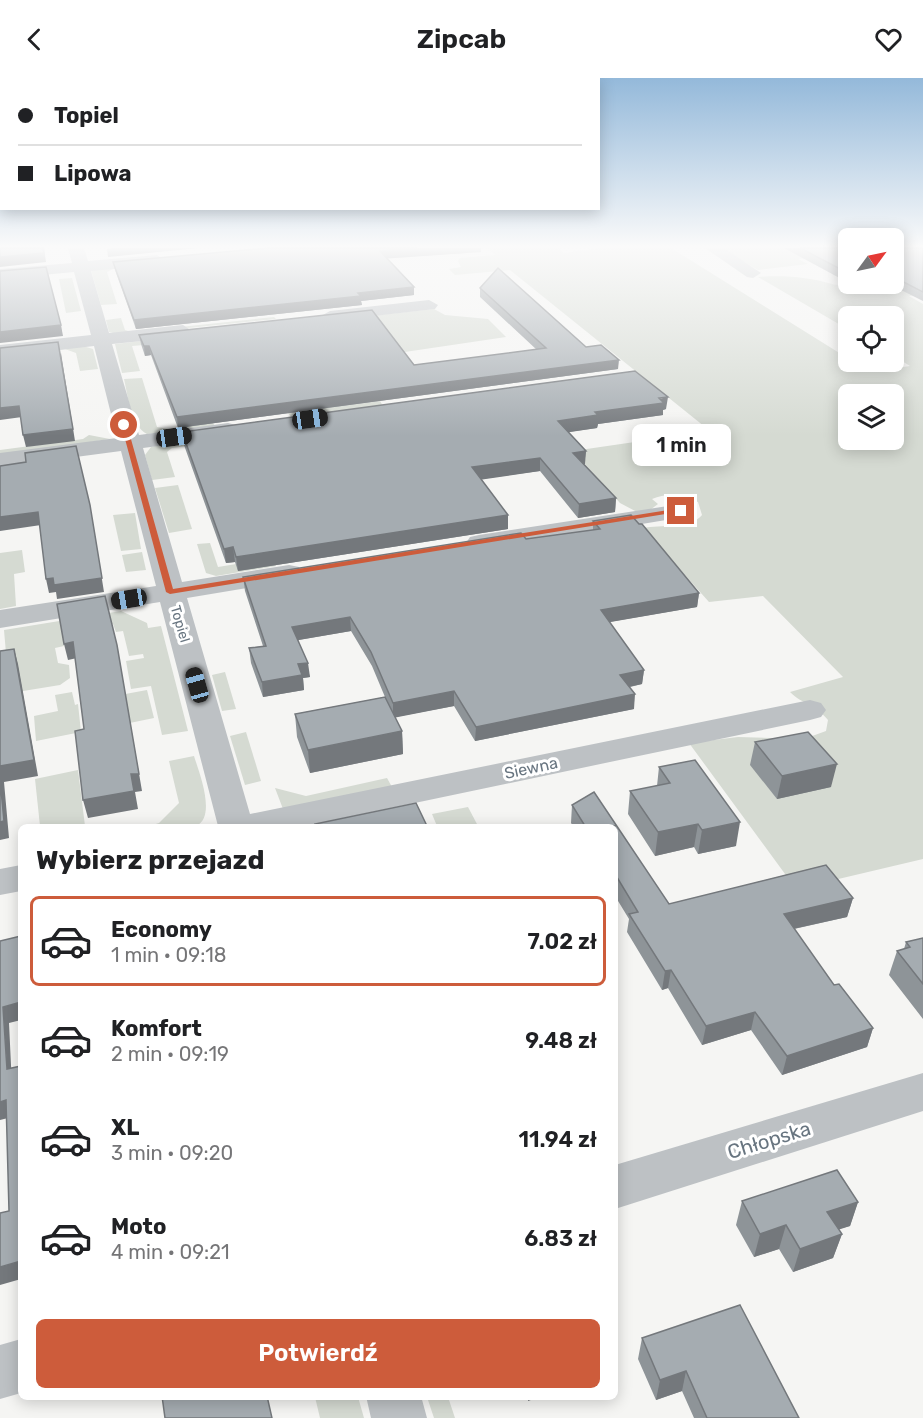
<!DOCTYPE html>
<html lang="pl">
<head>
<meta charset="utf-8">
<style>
	body { margin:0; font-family:Rubik,sans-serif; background:#f6f6f6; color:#202124; height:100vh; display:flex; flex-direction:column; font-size:22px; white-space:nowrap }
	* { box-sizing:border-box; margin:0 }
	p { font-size:20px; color:#757577 }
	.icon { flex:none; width:33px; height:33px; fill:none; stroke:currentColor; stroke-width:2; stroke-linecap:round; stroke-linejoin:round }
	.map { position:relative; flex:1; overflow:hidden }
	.panel { position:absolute; left:18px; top:746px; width:600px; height:576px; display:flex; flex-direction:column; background:#fff; border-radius:9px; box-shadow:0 3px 15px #0003 }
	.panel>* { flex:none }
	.banner { position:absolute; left:0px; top:0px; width:600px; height:132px; box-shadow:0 3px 15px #0003; display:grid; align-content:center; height:132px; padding:0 18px; background:#fff }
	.needle { width:39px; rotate:57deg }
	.buttons { position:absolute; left:838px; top:150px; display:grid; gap:12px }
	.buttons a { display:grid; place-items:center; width:66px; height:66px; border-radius:9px; background:#fff; box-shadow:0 3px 15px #0003; font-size:30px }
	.end { position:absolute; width:27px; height:27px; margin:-14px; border:8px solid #cd5c3b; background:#fff; box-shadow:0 0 0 3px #fff }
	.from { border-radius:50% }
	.bubble { position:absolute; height:42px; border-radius:9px; background:#fff; box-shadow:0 3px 15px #0003; font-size:20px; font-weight:600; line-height:42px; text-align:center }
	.car { position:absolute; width:18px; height:36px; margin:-18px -9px; border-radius:8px; box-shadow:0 0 4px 2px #0007; background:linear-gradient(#222 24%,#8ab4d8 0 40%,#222 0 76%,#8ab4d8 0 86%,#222 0) }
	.banner b { display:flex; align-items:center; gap:21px; height:57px; font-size:22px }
	.banner b+b { border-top:2px solid #e0e0e0 }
	.banner i { width:15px; height:15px; background:#202124 }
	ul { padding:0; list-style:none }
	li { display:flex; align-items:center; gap:18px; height:90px; margin:0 12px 9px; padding:0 6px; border:3px solid transparent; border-radius:9px }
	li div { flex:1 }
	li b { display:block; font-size:22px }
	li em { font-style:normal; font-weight:600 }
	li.current { border-color:#cd5c3b }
	li>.icon { width:54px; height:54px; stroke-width:1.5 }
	h2 { padding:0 18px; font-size:27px; line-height:72px }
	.action { display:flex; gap:12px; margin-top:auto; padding:12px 18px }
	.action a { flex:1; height:69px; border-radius:9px; background:#cd5c3b; color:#fff; font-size:24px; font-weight:600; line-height:69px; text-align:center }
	header { display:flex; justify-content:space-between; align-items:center; height:78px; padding:0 18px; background:#fff; font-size:27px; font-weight:600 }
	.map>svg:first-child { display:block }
	.green { fill:#d5dad2; fill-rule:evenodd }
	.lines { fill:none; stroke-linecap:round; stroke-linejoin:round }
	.minor { fill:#bdc1c4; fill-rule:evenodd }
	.wall { fill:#8e9498 }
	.shaded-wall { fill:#74787c }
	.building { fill:#a5acb1; stroke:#74787c; stroke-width:1.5 }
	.route { fill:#cd5c3b }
	.labels { text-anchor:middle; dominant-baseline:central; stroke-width:6; stroke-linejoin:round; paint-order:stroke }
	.far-street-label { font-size:14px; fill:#687580; stroke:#fff }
	.street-label { font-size:16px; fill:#687580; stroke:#fff }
	.near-street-label { font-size:20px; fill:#687580; stroke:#fff }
</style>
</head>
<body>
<header><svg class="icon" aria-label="back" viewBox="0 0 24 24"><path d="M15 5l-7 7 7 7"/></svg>Zipcab<svg class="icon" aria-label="heart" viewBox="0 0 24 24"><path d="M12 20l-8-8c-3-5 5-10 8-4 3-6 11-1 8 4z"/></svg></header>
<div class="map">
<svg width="923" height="1340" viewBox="0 0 923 1340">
	<rect width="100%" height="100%" fill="#f5f5f3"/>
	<!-- green -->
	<g class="green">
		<path d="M488,170h71l5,5 34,-5h73l178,111v3l21,10 40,-6 -16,-10v-40h-45v14l-91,-53c25,-2 51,0 74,7 9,3 45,-2 60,0 10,0 21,6 31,10l-14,2 14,8v555l-127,30 -96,-131 -11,-15 49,-6 66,2 22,-8 2,-11c-14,-17 -25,-15 -38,-28l53,-15 -80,-81 -54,6 -66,-74c17,-3 49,0 59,-13l-4,-13c-17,-7 -29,-10 -46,-3l6,5 -8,6 -13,2 -17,-9 -47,-52 137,-20 -200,-161 -55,5 -6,-6 12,-2 -3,-6 2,-3 35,-3zM849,316h45v46h-45z"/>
		<polygon points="720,170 849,170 827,177 798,181 808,186 758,192"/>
		<polygon points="117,189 107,194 117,226 101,227 91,192"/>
		<polygon points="72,200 81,233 66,235 59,201"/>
		<polygon points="434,231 445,237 488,241 506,259 398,275 370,238"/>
		<polygon points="274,239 276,241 122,257 109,254 106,242 121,240 125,252 132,254"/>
		<polygon points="177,259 179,264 132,268 140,293 122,295 115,266"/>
		<polygon points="83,268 93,271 98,291 80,293 76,275 65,271 0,275"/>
		<path d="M142,300l15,49 12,2 44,-6 3,5 -69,6c-16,-8 -19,-38 -23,-55z"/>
		<polygon points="380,323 383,328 292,340 288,335"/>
		<polygon points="277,356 172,370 167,374 175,399 152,402 145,377 151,369 163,366"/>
		<polygon points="89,357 110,361 0,378 0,372 83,361"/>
		<polygon points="178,407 192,451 169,455 155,410"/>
		<polygon points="135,435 141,471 121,473 113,437"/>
		<polygon points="210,465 218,489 272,480 276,488 216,498 206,495 197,466"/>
		<polygon points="22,472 25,494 14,496 16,528 0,531 0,475"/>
		<polygon points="142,474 146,492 126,494 122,477"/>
		<polygon points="121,533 147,545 148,550 161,548 188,653 162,657 151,608 131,611 126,583 144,580 143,576 129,578 123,553 116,554 113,546 62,555 64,568 55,570 58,585 69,587 70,600 60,607 17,614 7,587 4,552"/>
		<polygon points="225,594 236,631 222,633 212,597"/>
		<polygon points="147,612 154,640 86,654 82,624"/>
		<polygon points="72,614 75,627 78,626 81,654 36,663 34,638 58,633 55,617"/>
		<polygon points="246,654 261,703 245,707 230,658"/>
		<path d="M194,678c5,16 23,61 2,70 -11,5 -34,1 -47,0l10,-3 20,-20 -10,-42z"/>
		<polygon points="78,692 85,748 40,748 35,701"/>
		<polygon points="387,700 392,709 283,731 275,710 306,718"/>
		<polygon points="468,729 478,748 437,748 432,736"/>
		<polygon points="315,1319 358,1319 364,1340 320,1340"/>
		<polygon points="427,1319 448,1319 455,1340 434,1340"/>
	</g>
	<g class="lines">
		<!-- minor -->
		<g class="minor">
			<polygon points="68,170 84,170 88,183 157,177 165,182 157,187 91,193 109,255 183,247 192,253 183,259 112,266 139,357 228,345 236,347 239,352 236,357 228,359 143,370 182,504 289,487 299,489 303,495 299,501 289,503 187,520 250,736 810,622 821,625 826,632 821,639 810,642 305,748 218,748 160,524 0,550 0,532 156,508 121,373 0,389 0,375 117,360 94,268 0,279 0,267 91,257 74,194 0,201 0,191 72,185"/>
			<polygon points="705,170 724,170 761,195 753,200 747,199"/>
			<polygon points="429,222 438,227 435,231 330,243 321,238 330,233"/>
			<polygon points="681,426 690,428 693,433 690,438 479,473 470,471 466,465 470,459 479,457"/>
			<polygon points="21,787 21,813 0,817 0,791"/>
			<polygon points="923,995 923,1033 615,1131 615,1087"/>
			<polygon points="21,1261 21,1315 0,1321 0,1267"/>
			<polygon points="366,1318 421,1318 427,1340 371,1340"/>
		</g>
	</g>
	<!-- wall -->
	<g class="wall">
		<polygon points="784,170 849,170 849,203 847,204"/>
		<polygon points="894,170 923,170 923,223 889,206 894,206"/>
		<polygon points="481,174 387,180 414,209 414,217 361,223 362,227 136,251 115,192 113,184"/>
		<polygon points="480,210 586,269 618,291 178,350 151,277 145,278 141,266 139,257 414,287 537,272 480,219"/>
		<polygon points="666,331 663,332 663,337 598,346 597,350 568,354 586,373 584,386 616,420 615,434 578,440 540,393 481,401 508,451 238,493 235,484 226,485 184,367 182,354"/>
		<polygon points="593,443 699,515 697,529 609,544 644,592 642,606 630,609 634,631 475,663 454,628 395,639 402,653 403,676 310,695 297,659 295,636 385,619 372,588 351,553 298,562 310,599 303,600 304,612 263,619 251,585 249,570 263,568 245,513 243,499 593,452"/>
		<polygon points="755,664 831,709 777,721 750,687"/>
		<polygon points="659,689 736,768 698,776 694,769 655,778 628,736 630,713 657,708"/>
		<polygon points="594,714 669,826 826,787 853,820 847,839 794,851 834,907 839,906 873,950 867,969 782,997 751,952 702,967 668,910 662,912 627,854 629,841 615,818 615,748 573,748 571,745 572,727"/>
		<polygon points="923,860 923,941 889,897 897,873 904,871 906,864"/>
		<polygon points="742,1123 858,1124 850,1148 838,1151 842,1156 833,1180 793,1194 779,1171 754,1179 736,1147"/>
		<polygon points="642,1260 799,1340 694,1340 682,1313 656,1322 638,1281"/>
	</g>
	<!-- shaded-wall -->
	<g class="shaded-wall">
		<polygon points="44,170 46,184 0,189 0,179"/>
		<polygon points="112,170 199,170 108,179 107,171"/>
		<polygon points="417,170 481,170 481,174 381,181 380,173"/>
		<polygon points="848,195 849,195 849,203 847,204"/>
		<polygon points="414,209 414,217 361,223 362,227 136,251 134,242 358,215"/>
		<polygon points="61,247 63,258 0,265 0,254"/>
		<polygon points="144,268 149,268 151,277 145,278"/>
		<polygon points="61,275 75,363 26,369 23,357"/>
		<polygon points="619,282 618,291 178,350 177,339"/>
		<polygon points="668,319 666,331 663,332 663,337 598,346 597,350 557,356 558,343 595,334"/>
		<polygon points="19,328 22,339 0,342 0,330"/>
		<polygon points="586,373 585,386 573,388 573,375"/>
		<polygon points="540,380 540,393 472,403 472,389"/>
		<polygon points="616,420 615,434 578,440 579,426"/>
		<polygon points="90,427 104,514 57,521 56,514 49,515 46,501"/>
		<polygon points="38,434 41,447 0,453 0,439"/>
		<polygon points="508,437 508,451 238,493 236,479"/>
		<polygon points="233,469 235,484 226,485 224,471"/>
		<polygon points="699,515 697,529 599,546 601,532"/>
		<polygon points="350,539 351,553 293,563 292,549"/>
		<polygon points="73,564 77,580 68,582 64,566"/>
		<polygon points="117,567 142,713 135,714 138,731 88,740 83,722 131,696"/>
		<polygon points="14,571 18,586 38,698 4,704 9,760 0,762 0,688"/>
		<polygon points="308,585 310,599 303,600 304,612 263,619 262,604 298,586"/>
		<polygon points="644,592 642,606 619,611 620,597"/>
		<polygon points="454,613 454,628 393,640 393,625"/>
		<polygon points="635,616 634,631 475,663 476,649"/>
		<polygon points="402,653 403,676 310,695 308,672"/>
		<polygon points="837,686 831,709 777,721 782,698"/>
		<polygon points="740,744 736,768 698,776 702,752"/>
		<polygon points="698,746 694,769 655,778 658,754"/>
		<polygon points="853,820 847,839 779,854 784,836"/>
		<polygon points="671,892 668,910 662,912 665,893"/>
		<polygon points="21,924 21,942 9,945 12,1008 7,991 3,929"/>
		<polygon points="755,934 751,952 702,967 706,948"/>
		<polygon points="873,950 867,969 782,997 787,978"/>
		<polygon points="6,1022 12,1039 0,1042 0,1024"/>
		<polygon points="858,1124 850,1148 819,1158 827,1134"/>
		<polygon points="786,1147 779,1171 754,1179 760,1156"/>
		<polygon points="842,1156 833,1180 793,1194 800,1171"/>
		<polygon points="21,1183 21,1201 0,1207 0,1189"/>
		<polygon points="686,1293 682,1313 656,1322 660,1302"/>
		<polygon points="528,1318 542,1318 528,1323"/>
	</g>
	<!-- building -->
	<g class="building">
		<polygon points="0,170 43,170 44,175 0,179"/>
		<polygon points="268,170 417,170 380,173 414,209 358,215 361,218 134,242 113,184"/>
		<polygon points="800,170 849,170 849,195 848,195"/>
		<polygon points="894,170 923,170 923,214 894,199"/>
		<polygon points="46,189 61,247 0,254 0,193"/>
		<polygon points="498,190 586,269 601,267 619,282 177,339 149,268 144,268 139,257 372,232 414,287 546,270 480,210"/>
		<polygon points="58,264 73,351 23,357 19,328 0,330 0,270"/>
		<polygon points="635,293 668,319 659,320 664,325 595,334 598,337 558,343 586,373 573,375 616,420 579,426 540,380 472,389 508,437 236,479 233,469 224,471 182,354"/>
		<polygon points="76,368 90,427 102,500 54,507 53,500 46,501 38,434 0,439 0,388 26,384 25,375"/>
		<polygon points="631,437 639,446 642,446 699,515 601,532 644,592 620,597 635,616 476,649 454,613 393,625 371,574 350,539 292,549 308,585 298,586 302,597 262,604 249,570 266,568 243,499 521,455 526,461 600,451 593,443"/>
		<polygon points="105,518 117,567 139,696 131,696 134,713 83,722 75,653 84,651 73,564 64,566 57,526"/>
		<polygon points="14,571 34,682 0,688 0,573"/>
		<polygon points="385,619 402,653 308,672 295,636"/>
		<polygon points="808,654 837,686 782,698 755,664"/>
		<polygon points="695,682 740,744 702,752 698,746 658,754 630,713 670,705 659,689"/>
		<polygon points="0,701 4,743 0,744"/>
		<polygon points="594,714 669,826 826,787 853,820 784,836 834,907 839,906 873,950 787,978 755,934 706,948 671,892 665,893 629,836 638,834 615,796 615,748 585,748 572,727"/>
		<polygon points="416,725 427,748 316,748 315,746"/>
		<polygon points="21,858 21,924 3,929 7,991 21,988 21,1183 0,1189 0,1135 9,1133 6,1022 0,1024 0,863"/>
		<polygon points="923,860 923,906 897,873 910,869 906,864"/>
		<polygon points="837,1092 858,1124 827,1134 842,1156 800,1171 786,1147 760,1156 742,1123"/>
		<polygon points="740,1227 799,1340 707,1340 686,1293 660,1302 642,1260"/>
		<polygon points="162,1318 267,1318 272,1340 165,1340"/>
	</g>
	<!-- sky -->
	<linearGradient id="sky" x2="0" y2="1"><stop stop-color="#94b9da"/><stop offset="0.47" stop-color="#fafafa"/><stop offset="1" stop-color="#fafafa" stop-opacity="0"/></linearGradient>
	<rect width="923" height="358" fill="url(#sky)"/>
	<!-- route -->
	<polygon class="route" points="121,346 127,347 173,511 681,430 684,433 170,516 166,514"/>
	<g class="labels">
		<!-- far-street labels -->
		<g class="far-street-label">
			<text transform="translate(180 546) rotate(74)">Topiel</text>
		</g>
		<!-- street labels -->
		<g class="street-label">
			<text transform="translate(531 690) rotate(-12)">Siewna</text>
		</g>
		<!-- near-street labels -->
		<g class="near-street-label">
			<text transform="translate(769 1062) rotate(-17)">Chłopska</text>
		</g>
	</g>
</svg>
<div class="buttons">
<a><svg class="needle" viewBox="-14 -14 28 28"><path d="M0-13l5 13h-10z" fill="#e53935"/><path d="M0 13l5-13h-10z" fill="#757577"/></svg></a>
<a><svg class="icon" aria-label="locate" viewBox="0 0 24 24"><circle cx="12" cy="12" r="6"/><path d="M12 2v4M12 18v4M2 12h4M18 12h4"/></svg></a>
<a><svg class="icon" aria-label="layers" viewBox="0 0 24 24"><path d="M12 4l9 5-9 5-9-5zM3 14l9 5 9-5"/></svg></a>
</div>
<i class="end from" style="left:124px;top:347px"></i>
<i class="end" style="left:681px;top:433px"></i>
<div class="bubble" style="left:632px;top:346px;width:99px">1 min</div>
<i class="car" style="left:310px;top:341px;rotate:82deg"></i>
<i class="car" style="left:174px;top:359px;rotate:82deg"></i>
<i class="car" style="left:129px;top:521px;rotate:261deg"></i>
<i class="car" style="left:197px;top:607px;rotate:344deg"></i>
<div class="banner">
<b><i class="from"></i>Topiel</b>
<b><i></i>Lipowa</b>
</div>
<section class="panel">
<h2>Wybierz przejazd</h2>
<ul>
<li class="current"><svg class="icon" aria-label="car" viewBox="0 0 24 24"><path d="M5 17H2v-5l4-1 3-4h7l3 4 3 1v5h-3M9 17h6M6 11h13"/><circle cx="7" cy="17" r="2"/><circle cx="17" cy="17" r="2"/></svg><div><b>Economy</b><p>1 min · 09:18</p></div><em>7.02 zł</em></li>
<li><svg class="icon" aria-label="car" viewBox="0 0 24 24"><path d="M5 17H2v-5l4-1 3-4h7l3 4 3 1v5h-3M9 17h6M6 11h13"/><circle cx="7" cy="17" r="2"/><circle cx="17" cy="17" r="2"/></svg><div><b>Komfort</b><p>2 min · 09:19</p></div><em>9.48 zł</em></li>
<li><svg class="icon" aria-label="car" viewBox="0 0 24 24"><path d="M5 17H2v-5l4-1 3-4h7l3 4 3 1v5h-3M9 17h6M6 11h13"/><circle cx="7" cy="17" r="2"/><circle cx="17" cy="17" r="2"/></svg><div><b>XL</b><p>3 min · 09:20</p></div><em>11.94 zł</em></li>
<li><svg class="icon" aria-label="car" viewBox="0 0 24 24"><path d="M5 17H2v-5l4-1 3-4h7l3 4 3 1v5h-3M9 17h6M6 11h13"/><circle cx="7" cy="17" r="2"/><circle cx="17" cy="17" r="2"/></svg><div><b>Moto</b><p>4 min · 09:21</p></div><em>6.83 zł</em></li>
</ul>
<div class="action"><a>Potwierdź</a></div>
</section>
</div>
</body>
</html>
